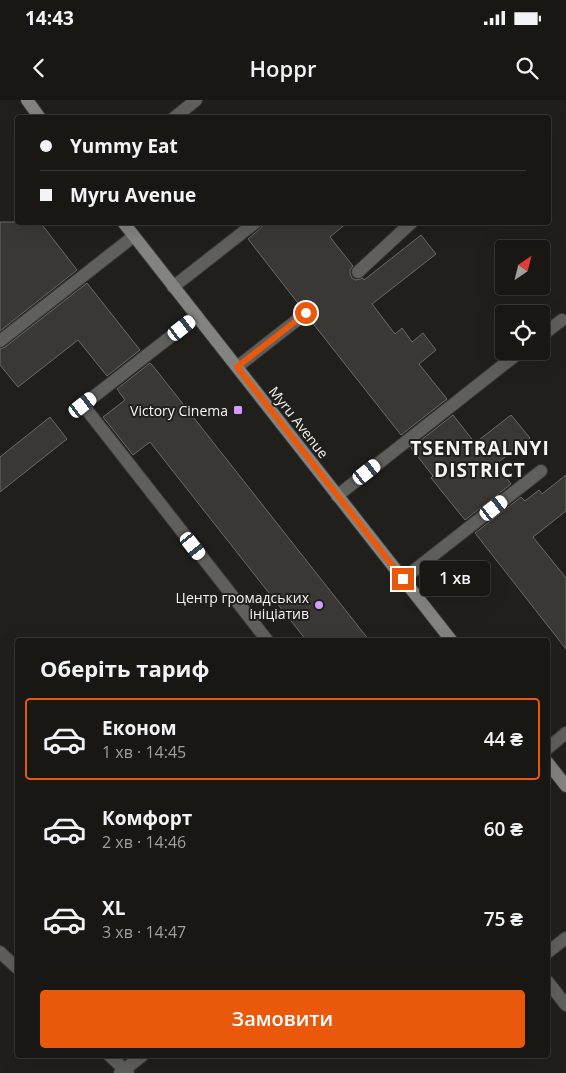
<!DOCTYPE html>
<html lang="uk">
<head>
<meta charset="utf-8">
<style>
	body { margin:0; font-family:"Open Sans",sans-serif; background:#252422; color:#f1f3f6; height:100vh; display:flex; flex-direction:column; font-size:19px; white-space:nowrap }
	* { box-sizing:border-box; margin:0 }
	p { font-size:16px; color:#9f9fa0 }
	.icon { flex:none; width:28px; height:28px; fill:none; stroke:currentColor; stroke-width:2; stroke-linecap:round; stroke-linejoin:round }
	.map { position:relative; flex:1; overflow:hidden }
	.side { position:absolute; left:15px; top:538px; width:535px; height:420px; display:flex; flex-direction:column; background:#181714; border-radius:5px; box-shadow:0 5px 20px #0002,0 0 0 1px #363634 }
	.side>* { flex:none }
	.guide { position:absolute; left:15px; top:15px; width:536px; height:110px; border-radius:5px; box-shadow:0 5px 20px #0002,0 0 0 1px #363634; display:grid; align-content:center; height:110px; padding:0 25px; background:#181714 }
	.needle { width:32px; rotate:35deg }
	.buttons { position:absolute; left:495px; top:140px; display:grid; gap:10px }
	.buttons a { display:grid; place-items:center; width:55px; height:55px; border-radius:5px; background:#181714; box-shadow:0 5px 20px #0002,0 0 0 1px #363634; font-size:25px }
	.end { position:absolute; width:22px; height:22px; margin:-11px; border:6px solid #ea580c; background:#fff; box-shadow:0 0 0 2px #fff }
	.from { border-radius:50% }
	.bubble { position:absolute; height:35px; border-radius:5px; background:#181714; box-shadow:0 5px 20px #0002,0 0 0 1px #363634; font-size:16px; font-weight:600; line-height:35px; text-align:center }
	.car { position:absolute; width:15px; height:30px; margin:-15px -8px; border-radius:6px; box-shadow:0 0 4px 1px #0007; background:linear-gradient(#fff 24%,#345 0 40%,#fff 0 76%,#345 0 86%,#fff 0) }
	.guide b { display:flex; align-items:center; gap:18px; height:48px; font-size:19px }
	.guide b+b { border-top:1px solid #363634 }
	.guide i { width:12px; height:12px; background:#f1f3f6 }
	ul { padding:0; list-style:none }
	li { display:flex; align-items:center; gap:15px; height:82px; margin:0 10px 8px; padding:0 15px; border:2px solid transparent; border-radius:5px }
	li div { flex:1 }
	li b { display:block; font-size:19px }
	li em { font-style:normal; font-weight:600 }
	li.active { border-color:#ea580c }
	li>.icon { width:45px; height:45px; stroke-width:1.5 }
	h2 { padding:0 25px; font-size:22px; line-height:60px }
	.button { display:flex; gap:10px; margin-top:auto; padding:10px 25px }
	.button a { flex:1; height:58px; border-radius:5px; background:#ea580c; color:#fff; font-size:20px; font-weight:600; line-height:58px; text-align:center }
	.status { display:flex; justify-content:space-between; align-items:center; height:35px; padding:0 25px; background:#181714; direction:ltr }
	.status svg { height:14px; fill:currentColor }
	header { display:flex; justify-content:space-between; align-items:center; height:65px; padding:0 25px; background:#181714; font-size:22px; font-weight:600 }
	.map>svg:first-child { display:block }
	.building { fill:#393834; stroke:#6b6a65 }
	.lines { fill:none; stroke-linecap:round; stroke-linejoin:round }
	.lane-casing { stroke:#3a3935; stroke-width:14 }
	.street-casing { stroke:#3a3935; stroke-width:14 }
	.secondary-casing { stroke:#3a3935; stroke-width:14 }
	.lane { stroke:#5f5f5c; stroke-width:12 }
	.street { stroke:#5f5f5c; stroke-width:12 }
	.secondary { stroke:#83837f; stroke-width:12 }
	.route { stroke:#ea580c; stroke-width:6 }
	.poi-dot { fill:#d39cfc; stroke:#201f1b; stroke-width:2 }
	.labels { text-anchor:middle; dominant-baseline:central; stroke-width:4; stroke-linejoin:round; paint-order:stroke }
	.poi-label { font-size:14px; fill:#f5f5f2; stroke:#201f1b; text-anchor:end }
	.street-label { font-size:14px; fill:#f5f5f2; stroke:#201f1b }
	.district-label { font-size:19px; font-weight:bold; letter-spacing:1px; fill:#f5f5f2; stroke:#201f1b }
</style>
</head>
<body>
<div class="status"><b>14:43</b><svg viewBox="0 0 49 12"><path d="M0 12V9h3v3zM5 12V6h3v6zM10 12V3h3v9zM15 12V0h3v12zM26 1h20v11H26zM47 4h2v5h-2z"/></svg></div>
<header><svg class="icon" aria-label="back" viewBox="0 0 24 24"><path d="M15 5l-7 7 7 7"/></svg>Hoppr<svg class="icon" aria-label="search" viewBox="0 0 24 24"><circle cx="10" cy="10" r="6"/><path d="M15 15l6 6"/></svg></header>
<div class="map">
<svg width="566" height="973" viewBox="0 0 566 973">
	<rect width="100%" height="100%" fill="#201f1b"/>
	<!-- building -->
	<g class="building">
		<polygon points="0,122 40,122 77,170 0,231"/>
		<polygon points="264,122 348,122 330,137 353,166 350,170 350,174 352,178 356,180 363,178 364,180 421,135 436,154 372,204 395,234 402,228 412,242 423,233 436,250 419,264 447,299 401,335 311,221 314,212 313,208 309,205 304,205 301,207 248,139 261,128"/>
		<polygon points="87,183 140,250 107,276 78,240 18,287 0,265 0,249 5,247"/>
		<polygon points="150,263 153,266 369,540 306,540 150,342 133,355 103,317 125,300 117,289"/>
		<polygon points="453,315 475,343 511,315 530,338 496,364 511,384 465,420 431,378 433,376 411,348"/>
		<polygon points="50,317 67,339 0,392 0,357"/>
		<polygon points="566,375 566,411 533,437 566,478 566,549 475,433 521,397 525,401 539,390 542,394"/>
	</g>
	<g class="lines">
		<defs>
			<g id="lane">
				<polyline points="174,18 196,0"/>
				<polyline points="358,172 412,122"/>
				<polyline points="173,187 256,122"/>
				<polyline points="197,216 83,305 267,540"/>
				<polyline points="541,236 562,220"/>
				<polyline points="0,241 134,136"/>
				<polyline points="237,267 306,213"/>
				<polyline points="337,396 521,251"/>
				<polyline points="403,479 541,371"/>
				<polyline points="548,852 566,838"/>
				<polyline points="548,882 566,905"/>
			</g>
			<g id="street">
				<polyline points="548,648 566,633"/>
				<polyline points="0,852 18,869"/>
				<polyline points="109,955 128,973"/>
				<polyline points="120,973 143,955"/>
			</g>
			<g id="secondary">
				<polyline points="27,0 40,18"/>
				<polyline points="123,122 451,540"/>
				<polyline points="548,663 566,686"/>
			</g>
		</defs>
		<!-- lane casing -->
		<use href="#lane" class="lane-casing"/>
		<!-- street casing -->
		<use href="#street" class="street-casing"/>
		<!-- secondary casing -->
		<use href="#secondary" class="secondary-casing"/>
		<!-- lane -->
		<use href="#lane" class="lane"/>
		<!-- street -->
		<use href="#street" class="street"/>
		<!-- secondary -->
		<use href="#secondary" class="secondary"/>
	</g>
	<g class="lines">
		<!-- route -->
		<polyline class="route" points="306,213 237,267 403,479"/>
	</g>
	<!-- markers -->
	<g class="poi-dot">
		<rect x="233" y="305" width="10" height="10" rx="2.5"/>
		<circle cx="319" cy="505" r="5"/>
	</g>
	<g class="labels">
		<!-- poi labels -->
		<g class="poi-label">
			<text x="228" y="310">Victory Cinema</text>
			<text x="309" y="497">Центр громадських<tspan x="309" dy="16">ініціатив</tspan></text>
		</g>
		<!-- street labels -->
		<g class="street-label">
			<text transform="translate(299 322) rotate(52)">Myru Avenue</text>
		</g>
		<!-- district labels -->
		<g class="district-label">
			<text x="480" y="348">TSENTRALNYI<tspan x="480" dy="22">DISTRICT</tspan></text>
		</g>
	</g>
</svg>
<div class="buttons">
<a><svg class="needle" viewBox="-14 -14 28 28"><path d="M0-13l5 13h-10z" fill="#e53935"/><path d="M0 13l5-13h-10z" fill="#9f9fa0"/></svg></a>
<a><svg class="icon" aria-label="locate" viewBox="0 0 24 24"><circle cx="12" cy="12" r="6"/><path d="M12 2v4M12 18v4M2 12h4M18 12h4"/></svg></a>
</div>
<i class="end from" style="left:306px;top:213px"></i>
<i class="end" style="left:403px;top:479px"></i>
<div class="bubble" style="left:420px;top:461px;width:70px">1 хв</div>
<i class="car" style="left:182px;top:228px;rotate:52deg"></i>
<i class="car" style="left:83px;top:305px;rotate:52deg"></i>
<i class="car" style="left:367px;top:372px;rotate:52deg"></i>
<i class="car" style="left:494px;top:408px;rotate:52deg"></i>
<i class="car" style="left:193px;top:446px;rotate:142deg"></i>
<div class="guide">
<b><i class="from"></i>Yummy Eat</b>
<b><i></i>Myru Avenue</b>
</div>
<section class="side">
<h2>Оберіть тариф</h2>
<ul>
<li class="active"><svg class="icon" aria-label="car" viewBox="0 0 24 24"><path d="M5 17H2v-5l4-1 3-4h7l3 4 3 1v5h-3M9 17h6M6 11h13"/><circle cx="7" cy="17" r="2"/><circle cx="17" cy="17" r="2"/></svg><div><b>Економ</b><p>1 хв · 14:45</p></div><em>44 ₴</em></li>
<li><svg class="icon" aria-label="car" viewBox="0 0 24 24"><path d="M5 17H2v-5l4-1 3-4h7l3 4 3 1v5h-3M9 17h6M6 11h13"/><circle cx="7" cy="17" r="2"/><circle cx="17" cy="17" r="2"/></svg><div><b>Комфорт</b><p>2 хв · 14:46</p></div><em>60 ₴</em></li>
<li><svg class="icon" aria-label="car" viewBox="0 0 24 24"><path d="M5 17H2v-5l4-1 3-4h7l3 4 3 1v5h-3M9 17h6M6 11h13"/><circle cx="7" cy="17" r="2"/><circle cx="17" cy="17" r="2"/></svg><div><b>XL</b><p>3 хв · 14:47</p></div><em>75 ₴</em></li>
</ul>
<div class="button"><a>Замовити</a></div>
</section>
</div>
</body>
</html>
